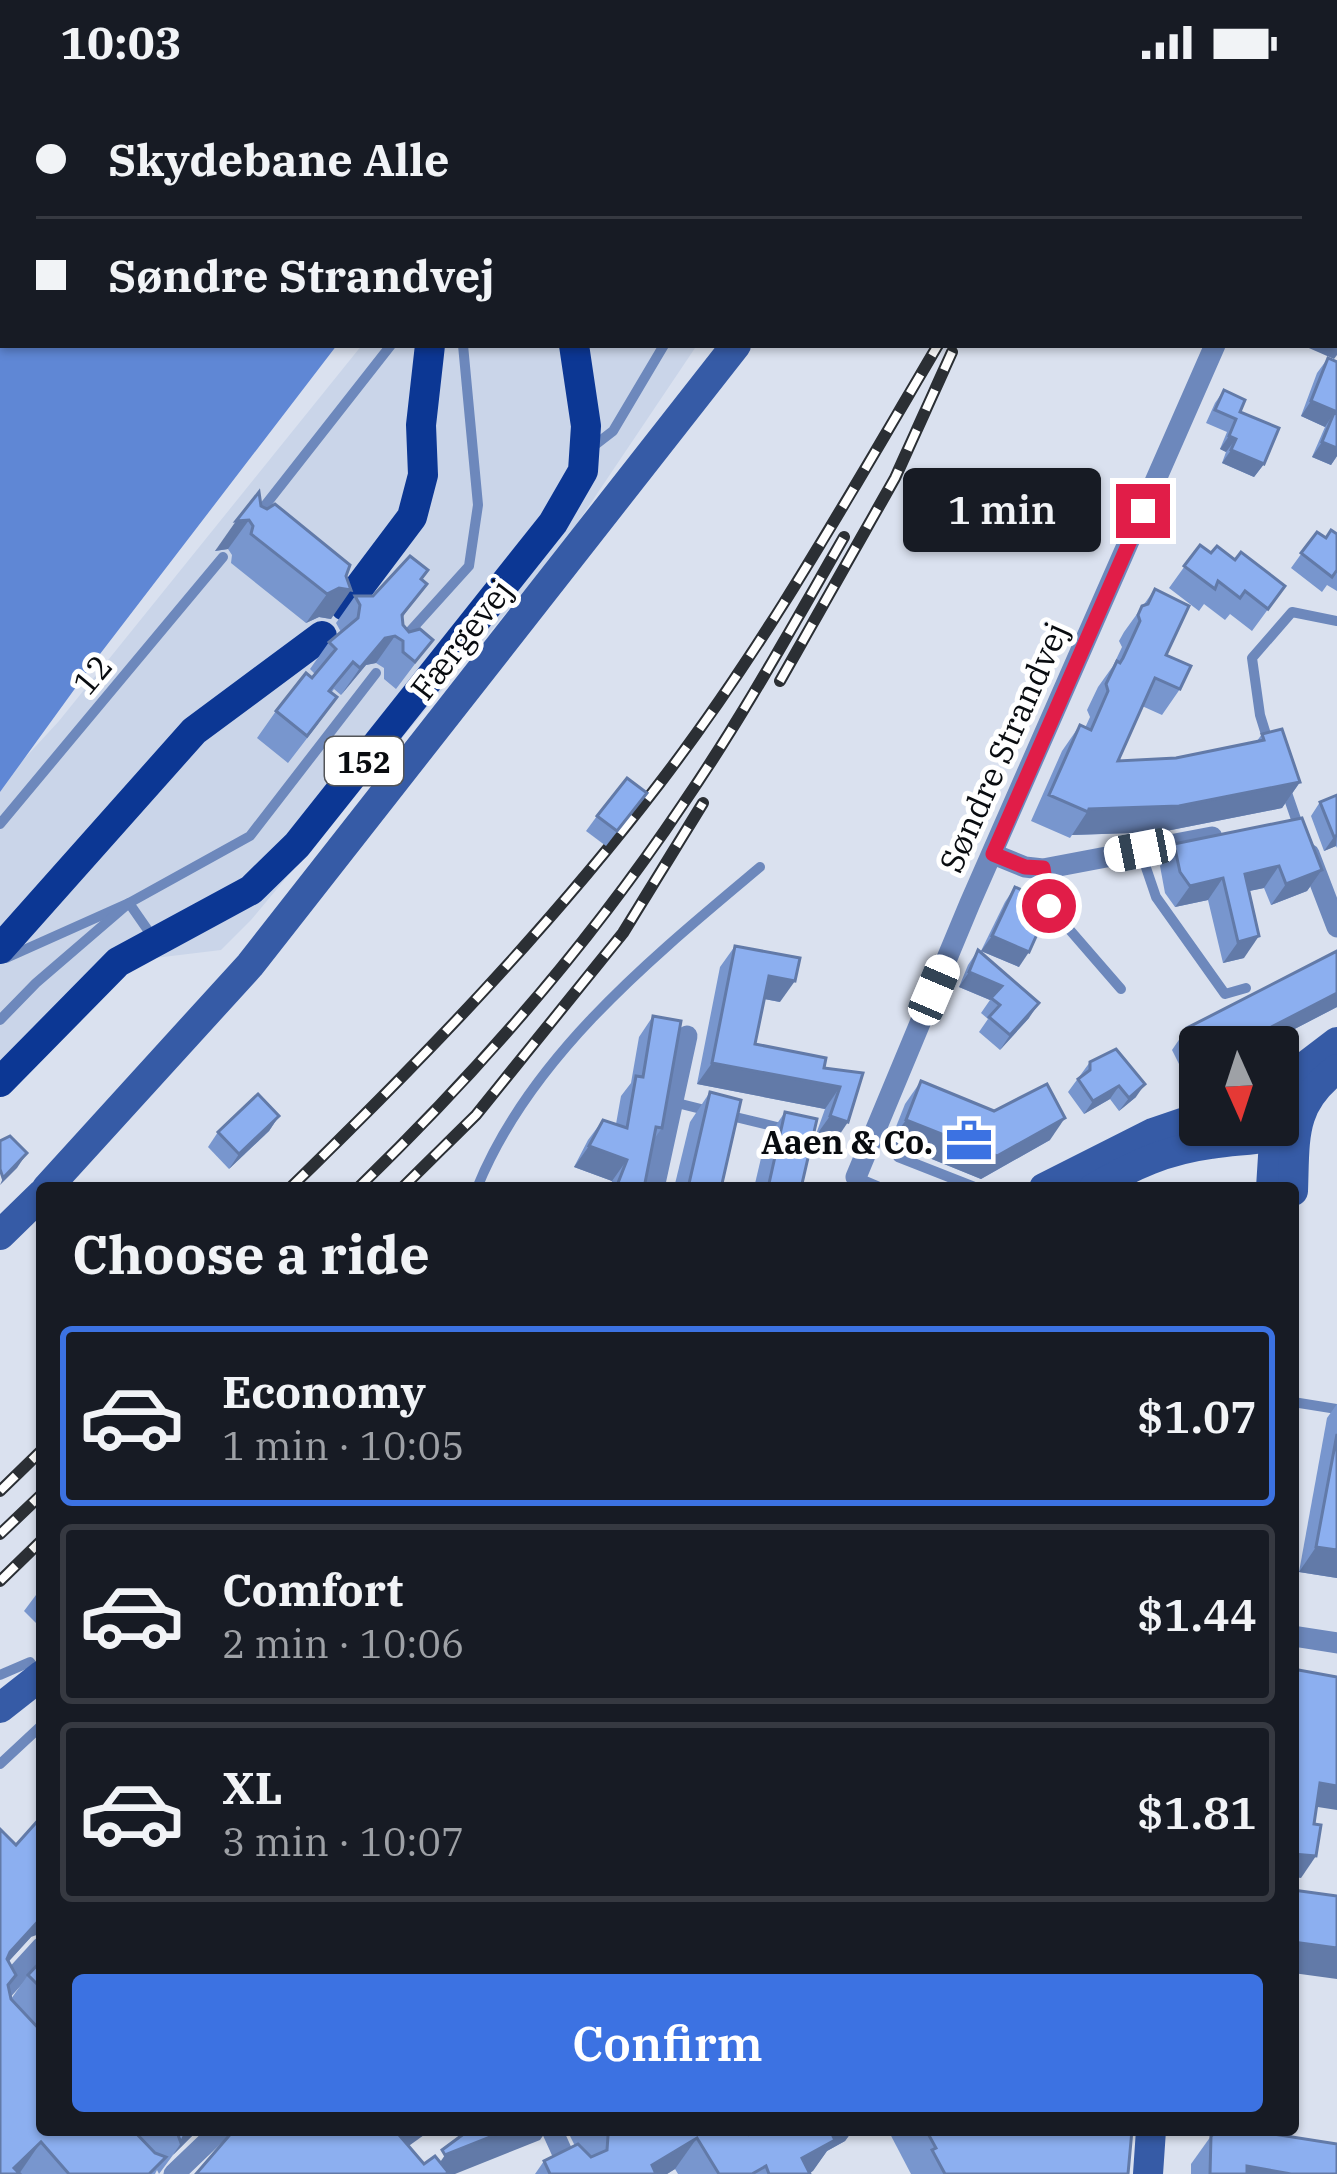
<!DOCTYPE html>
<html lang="en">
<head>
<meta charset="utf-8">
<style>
	body { margin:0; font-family:"IBM Plex Serif",serif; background:#20242c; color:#f1f3f6; height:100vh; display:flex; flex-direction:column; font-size:45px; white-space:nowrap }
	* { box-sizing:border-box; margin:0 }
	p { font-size:39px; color:#9ea1a6 }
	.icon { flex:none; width:66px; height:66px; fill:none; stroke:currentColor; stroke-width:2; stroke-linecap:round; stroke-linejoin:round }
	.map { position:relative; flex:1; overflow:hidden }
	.side { position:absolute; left:36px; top:1098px; width:1263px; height:954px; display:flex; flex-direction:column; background:#171b24; border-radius:12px; box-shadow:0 3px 9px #0004 }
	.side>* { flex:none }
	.hud { position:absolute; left:0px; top:0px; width:1338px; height:264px; box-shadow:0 3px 9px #0004; display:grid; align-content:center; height:264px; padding:0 36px; background:#171b24 }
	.needle { width:78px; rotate:177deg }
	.buttons { position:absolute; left:1179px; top:942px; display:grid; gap:24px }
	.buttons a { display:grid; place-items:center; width:120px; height:120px; border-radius:12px; background:#171b24; box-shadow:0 3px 9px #0004; font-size:60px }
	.end { position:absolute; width:54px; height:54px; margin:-27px; border:15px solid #e11d48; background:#fff; box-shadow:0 0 0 6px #fff }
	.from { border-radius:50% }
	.bubble { position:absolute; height:84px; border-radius:12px; background:#171b24; box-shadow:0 3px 9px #0004; font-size:39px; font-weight:600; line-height:84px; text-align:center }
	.car { position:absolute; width:36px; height:72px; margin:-36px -18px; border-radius:15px; box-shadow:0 0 9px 3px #0007; background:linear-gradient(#fff 24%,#345 0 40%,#fff 0 76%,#345 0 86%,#fff 0) }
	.hud b { display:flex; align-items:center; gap:42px; height:114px; font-size:45px }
	.hud b+b { border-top:3px solid #363941 }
	.hud i { width:30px; height:30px; background:#f1f3f6 }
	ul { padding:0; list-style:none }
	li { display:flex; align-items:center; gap:36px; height:180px; margin:0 24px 18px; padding:0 12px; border:6px solid #363941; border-radius:12px }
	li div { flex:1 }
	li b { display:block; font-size:45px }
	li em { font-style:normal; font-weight:600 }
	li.current { border-color:#3c72e2 }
	li>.icon { width:108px; height:108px; stroke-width:1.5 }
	h2 { padding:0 36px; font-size:54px; line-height:144px }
	.button { display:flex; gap:24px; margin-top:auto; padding:24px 36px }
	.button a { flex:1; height:138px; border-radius:12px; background:#3c72e2; color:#fff; font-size:48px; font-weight:600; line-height:138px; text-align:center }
	.status { display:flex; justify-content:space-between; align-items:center; height:84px; padding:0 60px; background:#171b24; direction:ltr }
	.status svg { height:33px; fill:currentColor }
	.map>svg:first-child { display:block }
	.built { fill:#cad5e9 }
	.water { fill:#5f87d5 }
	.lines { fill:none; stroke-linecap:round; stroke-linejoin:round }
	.lane { stroke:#6d88bc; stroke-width:10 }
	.street { stroke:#6d88bc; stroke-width:21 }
	.secondary { stroke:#365ba6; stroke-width:30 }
	.primary { stroke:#0c3794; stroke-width:30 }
	.rail-casing { stroke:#2b2f34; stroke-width:12 }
	.rail { stroke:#fff; stroke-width:8; stroke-dasharray:22; stroke-linecap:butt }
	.wall { fill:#7896ce }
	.shaded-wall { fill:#627aa8 }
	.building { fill:#8caff0; stroke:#627aa8; stroke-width:3 }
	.route { stroke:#e11d48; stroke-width:15 }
	.labels { text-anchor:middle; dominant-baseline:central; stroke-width:10; stroke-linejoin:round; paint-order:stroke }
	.shield { fill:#fff; stroke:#535558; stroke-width:3 }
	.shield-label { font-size:30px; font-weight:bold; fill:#090c10 }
	.street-label { font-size:33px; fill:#090c10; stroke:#fff }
	.poi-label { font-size:33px; font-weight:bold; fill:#090c10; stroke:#fff; text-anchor:end }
</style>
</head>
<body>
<div class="status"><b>10:03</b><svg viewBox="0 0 49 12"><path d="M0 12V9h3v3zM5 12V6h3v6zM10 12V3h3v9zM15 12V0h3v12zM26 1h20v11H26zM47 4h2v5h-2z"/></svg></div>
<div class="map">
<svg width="1337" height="2090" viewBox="0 0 1337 2090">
	<rect width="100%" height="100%" fill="#dae1ef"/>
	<!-- built -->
	<polygon class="built" points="362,261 697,261 564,459 251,836 221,866 97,881 0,981 0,701 59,637"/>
	<!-- water -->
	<polygon class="water" points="0,0 484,0 3,3 3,261 337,261 100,570 0,708"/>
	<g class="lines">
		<!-- lane -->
		<g class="lane">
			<polyline points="798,3 798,0"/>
			<polyline points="591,364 613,347 664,261"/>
			<polyline points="256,433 391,261"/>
			<polyline points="403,555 469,482 478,421 463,261"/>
			<polyline points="1269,660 1260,631 1252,574 1292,528 1337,537"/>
			<polyline points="1286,706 1297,738"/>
			<polyline points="0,740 223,473"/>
			<polyline points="1140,766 1156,813 1225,910 1246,904"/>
			<polyline points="1043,786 1049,822 1121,905"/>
			<polyline points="6,874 129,819 154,855"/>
			<polyline points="0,936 36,899 129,819 250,752 376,589"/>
			<polyline points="673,1018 709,1027"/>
			<polyline points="727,1031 785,1045"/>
			<polyline points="898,1073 977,1104"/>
			<polyline points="856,1093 882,1104"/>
			<path d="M477,1104c53,-132 177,-232 283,-321"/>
			<polyline points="1293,1318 1337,1325"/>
			<polyline points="0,1591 30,1578 40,1591"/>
			<polyline points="0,1680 42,1641"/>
		</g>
		<!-- street -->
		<g class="street">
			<polyline points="1328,3 1329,0"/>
			<polyline points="993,770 1025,783 1043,785 1212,753"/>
			<polyline points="1309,770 1337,843"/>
			<polyline points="856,1093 970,819 1215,261"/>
			<polyline points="654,1104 687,952"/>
			<polyline points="1293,1552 1337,1559"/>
			<polyline points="0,1909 42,1863"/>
			<polyline points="552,2046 572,2090"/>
			<polyline points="174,2090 220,2046"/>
		</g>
		<!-- secondary -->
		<g class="secondary">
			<polyline points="637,0 639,3"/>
			<polyline points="673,0 674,3"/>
			<polyline points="1278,1024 1295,990 1337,958"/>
			<polyline points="47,1104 250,881 736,261"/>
			<polyline points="1044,1104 1153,1049 1200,1033"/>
			<path d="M1094,1104c39,-23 72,-38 117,-44 30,-5 57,-3 85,-15"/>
			<polyline points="1271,1104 1275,1041"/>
			<path d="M1293,1107c2,-53 -3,-87 44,-122"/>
			<polyline points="0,1151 42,1110"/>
			<polyline points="0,1624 42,1591"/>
			<polyline points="1148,2090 1151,2046"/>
		</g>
		<!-- primary -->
		<g class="primary">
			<polyline points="550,3 551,0"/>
			<polyline points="607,3 609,0"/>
			<polyline points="345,522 412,433 423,391 421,341 430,261"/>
			<polyline points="0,865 194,647 322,552"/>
			<polyline points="0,998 118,878 251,806 297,761 553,439 583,387 586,342 574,261"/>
		</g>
		<defs>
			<g id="rail">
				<polyline points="1102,3 1104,0"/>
				<polyline points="780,597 895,394 952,268"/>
				<path d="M290,1104c131,-127 258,-259 369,-404 106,-138 191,-290 279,-439"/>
				<path d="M358,1104c121,-117 231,-244 325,-384 59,-86 109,-177 161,-267"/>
				<polyline points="402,1104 476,1031 623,849 703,719"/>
				<polyline points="0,1407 42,1366"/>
				<polyline points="0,1450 42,1410"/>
				<polyline points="0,1497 42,1456"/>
			</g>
		</defs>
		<!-- rail casing -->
		<use href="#rail" class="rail-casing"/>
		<!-- rail -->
		<use href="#rail" class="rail"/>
	</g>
	<!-- wall -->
	<g class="wall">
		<polygon points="1328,274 1337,278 1337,372 1331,381 1312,373 1325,343 1301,332 1317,289"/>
		<polygon points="1224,306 1240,328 1264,380 1254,393 1222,379 1226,368 1220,365 1227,348 1206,339 1215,319"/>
		<polygon points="261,422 350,481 331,535 319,533 306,539 231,479 232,471 228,465 215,467"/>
		<polygon points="1317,448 1326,454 1337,450 1337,507 1327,501 1322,508 1291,484"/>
		<polygon points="1200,461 1211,469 1235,476 1285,502 1252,547 1230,530 1225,536 1204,520 1199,527 1169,504"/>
		<polygon points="421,495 402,535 403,541 409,548 433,556 396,605 384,595 384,584 376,579 366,581 341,611 334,605 331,609 318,640 288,679 257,654 276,627 315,590 310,585 329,558 341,548 336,539 355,512 373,512"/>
		<polygon points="1155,505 1166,571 1180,605 1162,631 1142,622 1118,677 1176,674 1257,657 1262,650 1300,698 1282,724 1161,748 1072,751 1070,754 1031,737 1062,667 1080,641 1085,644 1090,633 1087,626 1098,603 1113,582 1122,563 1119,557 1124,548"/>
		<polygon points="647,709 606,762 586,747 597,732"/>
		<polygon points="1337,711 1337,764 1336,762 1324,767 1311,732 1320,718"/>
		<polygon points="1174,760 1322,786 1307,807 1271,821 1264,804 1249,807 1244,874 1223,879 1208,816 1175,823 1165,809 1160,782"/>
		<polygon points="1015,803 1019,883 981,867 1005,818"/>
		<polygon points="735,862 780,918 764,915 755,960 824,984 863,989 834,1059 815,1053 825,1025 697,1000 720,883"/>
		<polygon points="978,866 1029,934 1000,966 979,948 988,935 981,929 990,916 959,903 968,881"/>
		<polygon points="1337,867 1337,923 1260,963 1200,963 1200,994 1189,1000 1172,966 1187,944"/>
		<polygon points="653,932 662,1044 654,1055 644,1104 610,1104 612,1097 574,1083 588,1056 603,1036 616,1040 621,1012 631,999 639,953"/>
		<polygon points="1090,978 1136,1013 1119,1027 1110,1015 1084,1030 1068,1008"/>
		<polygon points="921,997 1050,1056 981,1095 890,1058 905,1020"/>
		<polygon points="710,1008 721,1104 674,1104 690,1038"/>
		<polygon points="785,1028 801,1104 754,1104 765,1057"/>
		<polygon points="279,1032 269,1047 229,1085 208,1063 218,1048"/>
		<polygon points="1337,1320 1337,1494 1299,1488 1327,1334"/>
		<polygon points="42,1503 42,1542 40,1543 24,1527"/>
		<polygon points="0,1745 16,1761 31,1853 8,1878 8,1903 11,1915 28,1891 42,1876 42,2046 198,2046 173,2071 159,2090 157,2086 155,2090 0,2090"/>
		<polygon points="567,2046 853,2046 845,2057 827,2067 810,2090 678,2090 675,2085 667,2090 535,2090 544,2077 575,2062"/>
		<polygon points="888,2046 1132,2046 1128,2090 911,2090"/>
		<polygon points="1211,2052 1337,2090 1191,2090 1191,2080"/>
	</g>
	<!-- shaded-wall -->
	<g class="shaded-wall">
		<polygon points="1335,256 1337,256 1337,271 1334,275 1302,261 1335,261"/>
		<polygon points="1311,317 1337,328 1337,343 1334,329 1325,343 1301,332"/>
		<polygon points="1229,352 1236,355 1226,368 1220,365"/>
		<polygon points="1322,358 1337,364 1337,372 1331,381 1312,373"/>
		<polygon points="1231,366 1264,380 1254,393 1222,379"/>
		<polygon points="249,436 228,465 215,467 236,437"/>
		<polygon points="427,500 387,553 395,552 376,579 366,581 341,611 360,584"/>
		<polygon points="339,504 351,506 331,535 319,533 306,539 327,510"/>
		<polygon points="1300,698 1282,724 1161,748 1072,751 1089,725"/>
		<polygon points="1337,751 1336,762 1324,767 1334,753"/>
		<polygon points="1279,782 1264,804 1230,811 1245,790"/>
		<polygon points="1322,786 1307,807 1271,821 1286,800"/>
		<polygon points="1223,794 1208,816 1175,823 1190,802"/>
		<polygon points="992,852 1029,868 1019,883 981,867"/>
		<polygon points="1259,852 1244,874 1223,879 1238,858"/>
		<polygon points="969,888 1002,902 990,916 959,903"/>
		<polygon points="769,892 795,897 780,918 754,913"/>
		<polygon points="1337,909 1337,923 1260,963 1233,963"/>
		<polygon points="1039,919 1029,934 1000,966 1010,951"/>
		<polygon points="712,979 840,1003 825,1025 697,1000"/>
		<polygon points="1200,984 1200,994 1189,1000"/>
		<polygon points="1145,1000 1136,1013 1119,1027 1129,1014"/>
		<polygon points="1119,1002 1110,1015 1084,1030 1093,1017"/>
		<polygon points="279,1032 269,1047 229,1085 239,1070"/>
		<polygon points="830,1032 848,1038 834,1059 815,1053"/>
		<polygon points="1065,1034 1050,1056 981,1095 890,1058 906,1036"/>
		<polygon points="589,1062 627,1076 612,1097 574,1083"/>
		<polygon points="27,1069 17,1084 0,1101 3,1094"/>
		<polygon points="1316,1463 1337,1466 1337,1494 1299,1488"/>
		<polygon points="1320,1699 1337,1702 1337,1726 1305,1721"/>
		<polygon points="1293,1770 1316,1772 1301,1794 1293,1793"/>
		<polygon points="42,1833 42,1849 31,1853 0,1887 10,1868"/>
		<polygon points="1293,1858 1337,1864 1337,1895 1293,1889"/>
		<polygon points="187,2046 198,2046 173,2071 181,2059"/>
		<polygon points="409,2046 431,2046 378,2084 400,2052"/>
		<polygon points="508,2046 547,2046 540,2056 455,2090 432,2090 445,2071"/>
		<polygon points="829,2046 853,2046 845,2057 827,2067 813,2087 808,2090 802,2074"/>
		<polygon points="697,2054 675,2085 667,2090 646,2090 652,2081"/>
		<polygon points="41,2058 19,2090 14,2084"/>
		<polygon points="1247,2082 1291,2090 1242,2090"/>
	</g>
	<!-- building -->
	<g class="building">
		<polygon points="865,0 970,0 968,3 862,3"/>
		<polygon points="1271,0 1294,0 1293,3 1276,3"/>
		<rect x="1335" y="224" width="2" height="32"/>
		<polygon points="1328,274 1337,278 1337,328 1311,317"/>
		<polygon points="1224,306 1245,316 1240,328 1279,344 1264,380 1231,366 1236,355 1229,352 1236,335 1215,326"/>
		<polygon points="1334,329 1337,330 1337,364 1322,358"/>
		<polygon points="259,408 261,422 267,425 275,420 350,481 346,492 351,506 339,504 327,510 251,450 253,442 249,436 236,437"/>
		<polygon points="1331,446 1337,450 1337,486 1332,493 1301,469 1317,448 1326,454"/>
		<polygon points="1200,461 1211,469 1217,462 1235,476 1241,468 1285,502 1268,525 1245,507 1240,514 1218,497 1215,505 1184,482"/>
		<polygon points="410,472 428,486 421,495 427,500 402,531 403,541 409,548 420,545 433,556 415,578 403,568 403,557 395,552 385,554 360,584 353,578 329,607 337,613 307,652 276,627 306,589 312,594 336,565 329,558 358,534 360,521 355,512 373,512"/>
		<polygon points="1155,505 1189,522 1166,571 1191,582 1180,605 1155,594 1118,677 1176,674 1264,656 1262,650 1282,645 1300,698 1179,722 1089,725 1088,728 1049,711 1080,641 1091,646 1108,607 1106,600 1117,577 1120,579 1123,574 1140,537 1138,531 1142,522 1148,520"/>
		<polygon points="627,694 647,709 617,747 597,732"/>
		<polygon points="1337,711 1337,751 1334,753 1320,718"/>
		<polygon points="1302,734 1322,786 1286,800 1279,782 1245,790 1259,852 1238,858 1223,794 1190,802 1180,788 1174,760"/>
		<polygon points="1015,803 1051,819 1029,868 992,852"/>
		<polygon points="735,862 800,874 795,897 769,892 755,960 826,974 824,984 863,989 848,1038 830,1032 840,1003 712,979"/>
		<polygon points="978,866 1039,919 1010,951 989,933 1000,921 991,914 1002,902 969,888"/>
		<polygon points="1337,867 1337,909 1233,963 1200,963 1200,969 1187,944"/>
		<polygon points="653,932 681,937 662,1044 656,1043 644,1104 616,1104 627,1076 589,1062 603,1036 627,1044 636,992 643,993"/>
		<polygon points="1116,965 1145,1000 1129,1014 1119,1002 1093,1017 1078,995 1090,986 1090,978"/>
		<polygon points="921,997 994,1027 1047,1000 1065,1034 997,1072 906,1036"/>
		<polygon points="710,1008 741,1016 721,1104 688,1104"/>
		<polygon points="258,1010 279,1032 239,1070 218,1048"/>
		<polygon points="785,1028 817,1035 801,1104 768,1104"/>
		<polygon points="10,1052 27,1069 3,1094 0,1085 0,1057"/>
		<polygon points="1337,1350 1337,1466 1316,1463"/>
		<polygon points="1293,1585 1337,1593 1337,1702 1320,1699 1314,1740 1321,1741 1316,1772 1293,1770"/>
		<polygon points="42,1732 42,1833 10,1868 7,1875 16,1891 8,1901 11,1915 42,1948 42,2046 133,2046 155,2069 166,2073 149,2090 69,2090 41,2058 14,2084 20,2090 0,2090 0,1745 16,1761"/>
		<polygon points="1293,1806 1337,1812 1337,1864 1293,1858"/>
		<polygon points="42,1876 42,1905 28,1891"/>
		<polygon points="175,2046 187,2046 181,2059 177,2048"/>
		<polygon points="234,2046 409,2046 400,2052 424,2080 435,2072 448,2088 446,2090 196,2090"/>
		<polygon points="469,2046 508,2046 445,2071 442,2066"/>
		<polygon points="605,2046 742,2046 749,2051 746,2046 830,2046 835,2056 802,2074 810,2090 769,2090 766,2082 752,2090 719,2090 697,2054 652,2081 656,2090 550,2090 544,2077 578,2060 591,2073 607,2066 608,2052"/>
		<polygon points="926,2046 1132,2046 1128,2090 945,2090 932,2066 936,2064"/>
		<polygon points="1218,2046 1248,2046 1337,2060 1337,2090 1291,2090 1247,2082 1247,2090 1210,2090 1211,2052"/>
	</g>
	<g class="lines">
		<!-- route -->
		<polyline class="route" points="1049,822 1043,784 1025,783 993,770 1143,427"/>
	</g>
	<!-- icons -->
	<defs>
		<symbol id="office-bare" viewBox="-9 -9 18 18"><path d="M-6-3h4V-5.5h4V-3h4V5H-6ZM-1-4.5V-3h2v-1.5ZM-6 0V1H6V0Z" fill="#3c72e2" stroke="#fff" stroke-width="2.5" paint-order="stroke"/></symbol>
	</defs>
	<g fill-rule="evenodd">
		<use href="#office-bare" x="936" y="1024" width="66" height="66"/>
	</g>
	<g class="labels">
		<!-- shield labels -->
		<rect class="shield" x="325" y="653" width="78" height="48" rx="9"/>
		<g class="shield-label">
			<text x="364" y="677">152</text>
		</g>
		<!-- street labels -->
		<g class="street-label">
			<text transform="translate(461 555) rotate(-52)">Færgevej</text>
			<text transform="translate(92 590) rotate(-50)">12</text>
			<text transform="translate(1003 663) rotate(-66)">Søndre Strandvej</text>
		</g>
		<!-- poi labels -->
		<g class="poi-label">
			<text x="933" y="1057">Aaen &amp; Co.</text>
		</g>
	</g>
</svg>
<div class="buttons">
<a><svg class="needle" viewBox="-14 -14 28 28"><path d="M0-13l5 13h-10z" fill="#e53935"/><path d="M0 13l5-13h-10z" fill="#9ea1a6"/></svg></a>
</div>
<i class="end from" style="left:1049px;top:822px"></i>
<i class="end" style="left:1143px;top:427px"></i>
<div class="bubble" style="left:903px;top:384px;width:198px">1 min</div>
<i class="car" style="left:1140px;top:766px;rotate:259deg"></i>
<i class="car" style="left:934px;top:906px;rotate:23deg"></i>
<div class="hud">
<b><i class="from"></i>Skydebane Alle</b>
<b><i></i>Søndre Strandvej</b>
</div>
<section class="side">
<h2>Choose a ride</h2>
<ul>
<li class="current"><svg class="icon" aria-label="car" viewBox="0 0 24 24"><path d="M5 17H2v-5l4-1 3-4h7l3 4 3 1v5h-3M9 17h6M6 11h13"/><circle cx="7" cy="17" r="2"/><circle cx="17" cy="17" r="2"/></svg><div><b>Economy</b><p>1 min · 10:05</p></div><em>$1.07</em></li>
<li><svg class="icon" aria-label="car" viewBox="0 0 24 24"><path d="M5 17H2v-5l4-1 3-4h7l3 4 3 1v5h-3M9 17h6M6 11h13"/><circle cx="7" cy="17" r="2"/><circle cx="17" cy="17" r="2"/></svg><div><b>Comfort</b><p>2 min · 10:06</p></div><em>$1.44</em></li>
<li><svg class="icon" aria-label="car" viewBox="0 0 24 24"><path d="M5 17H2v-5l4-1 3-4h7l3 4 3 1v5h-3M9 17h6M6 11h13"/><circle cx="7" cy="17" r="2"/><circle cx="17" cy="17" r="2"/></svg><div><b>XL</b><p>3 min · 10:07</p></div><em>$1.81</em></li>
</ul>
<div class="button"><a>Confirm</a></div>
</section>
</div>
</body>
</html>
